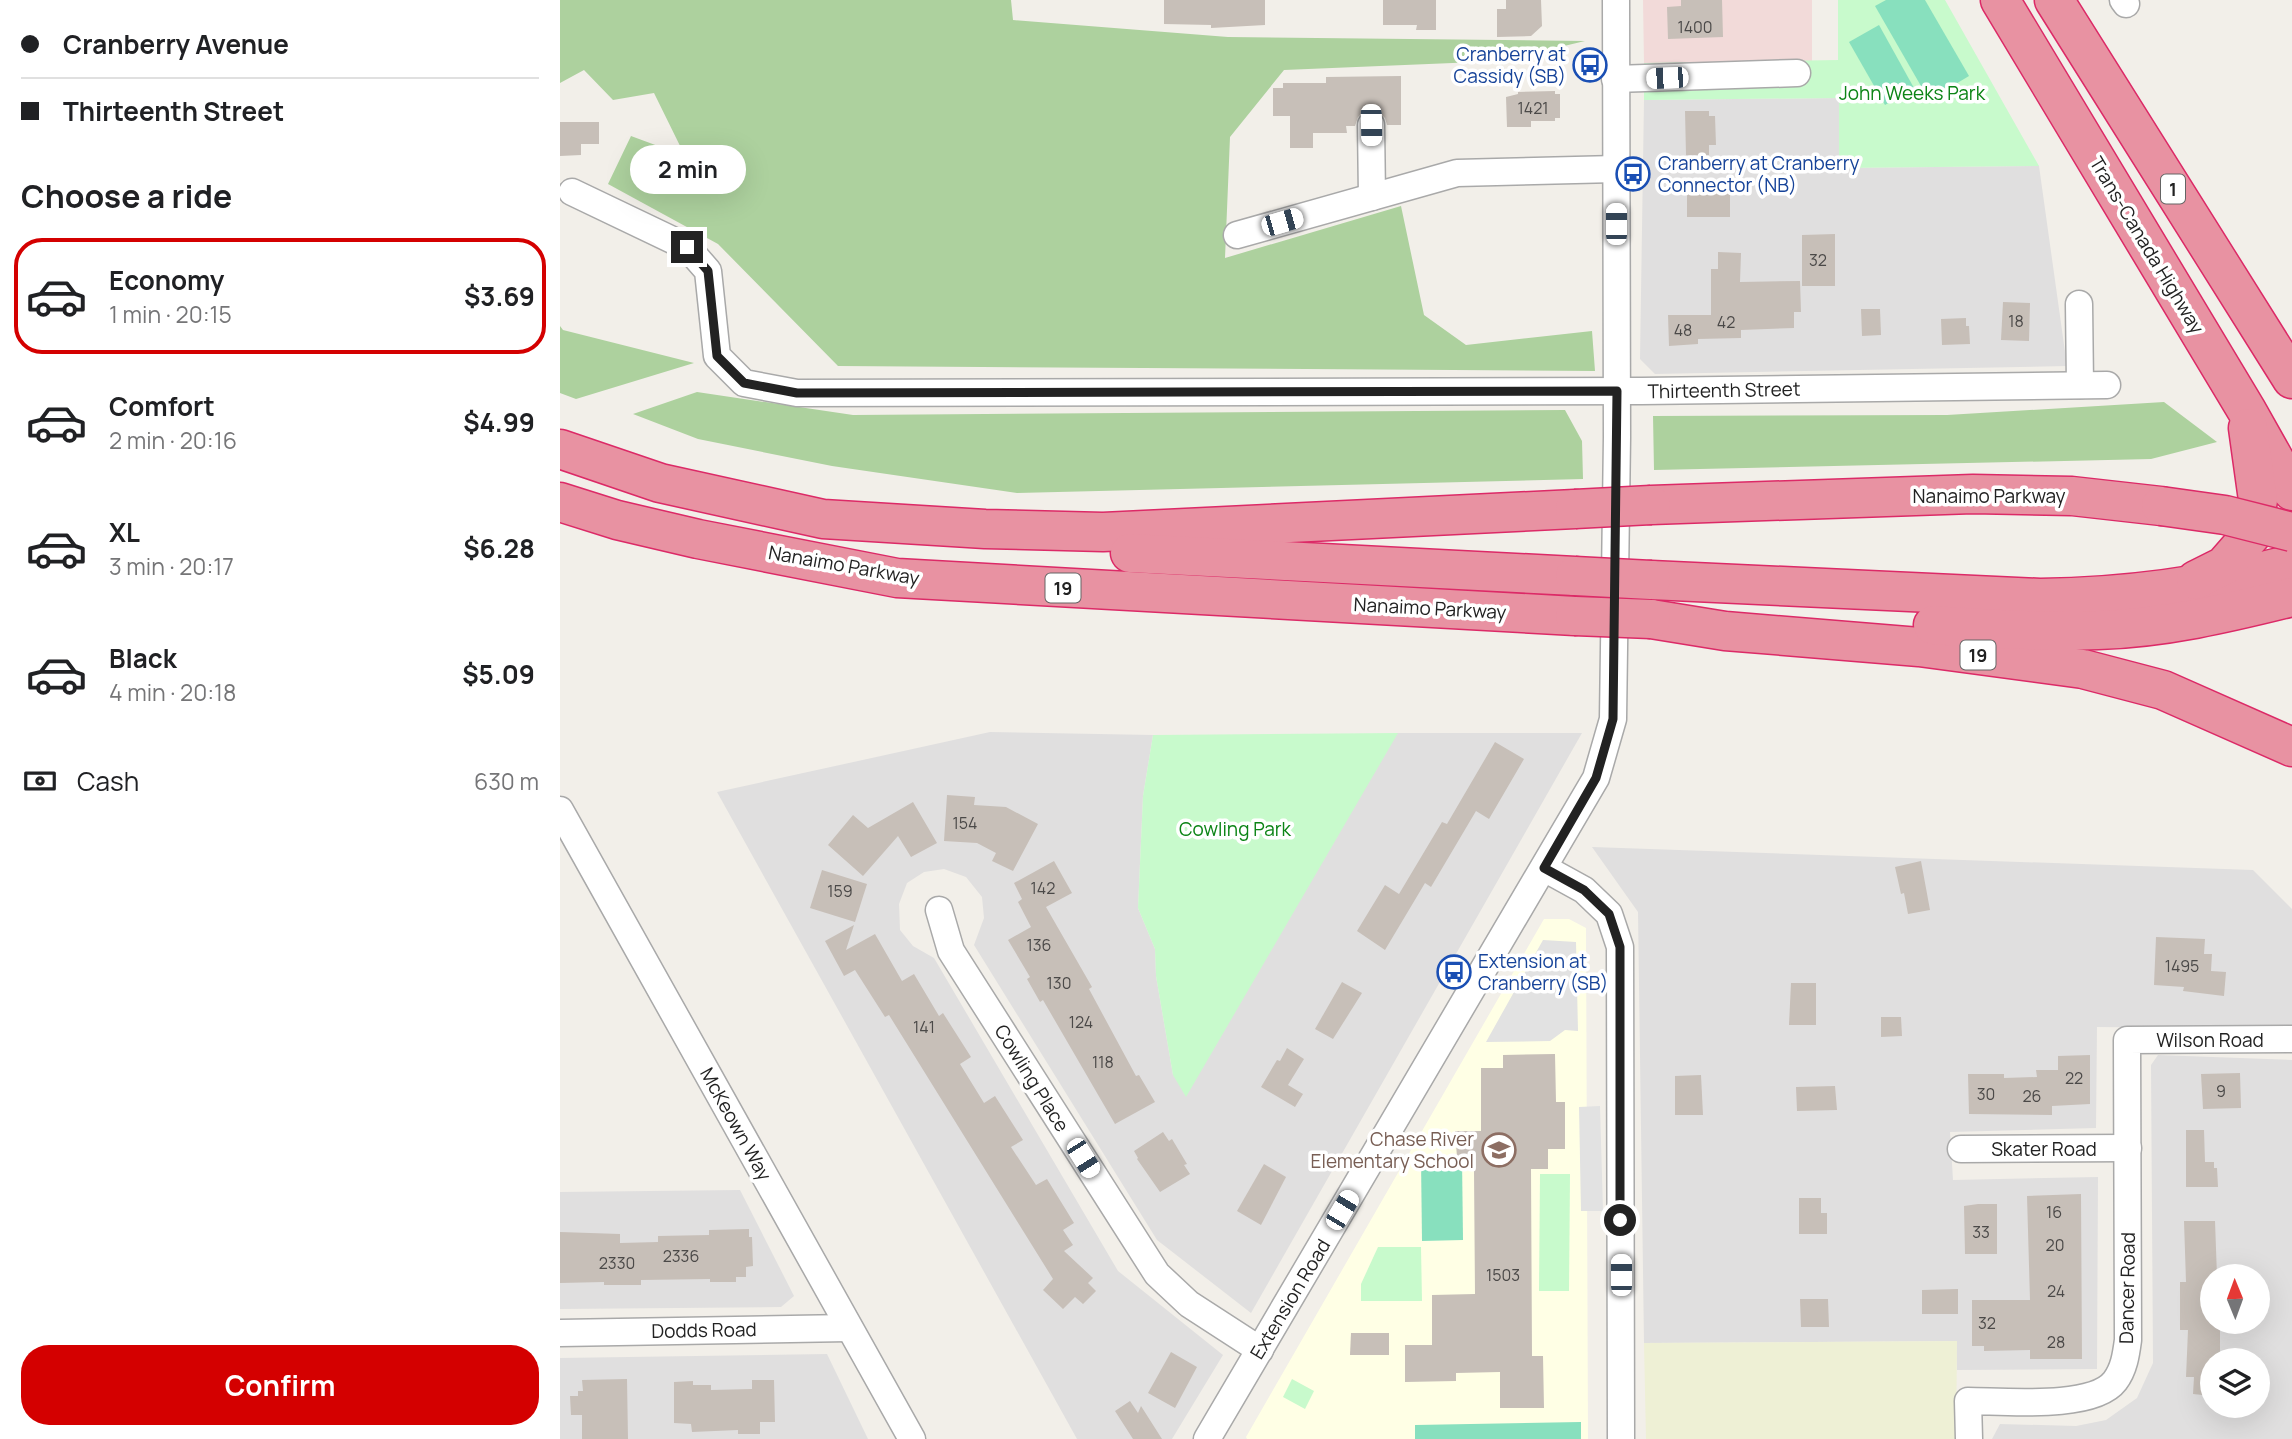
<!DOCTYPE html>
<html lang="en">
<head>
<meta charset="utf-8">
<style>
	body { margin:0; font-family:Manrope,sans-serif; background:#f2f2f2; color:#202124; height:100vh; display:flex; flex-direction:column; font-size:26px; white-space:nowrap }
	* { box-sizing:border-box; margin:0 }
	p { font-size:23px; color:#757577 }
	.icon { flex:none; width:38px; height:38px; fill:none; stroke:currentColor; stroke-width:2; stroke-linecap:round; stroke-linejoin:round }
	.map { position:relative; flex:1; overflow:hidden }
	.side { display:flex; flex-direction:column; background:#fff; width:560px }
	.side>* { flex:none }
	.hud { display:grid; align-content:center; height:154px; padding:0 21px; background:#fff }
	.needle { width:46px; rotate:359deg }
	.tools { position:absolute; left:1640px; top:1264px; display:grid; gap:14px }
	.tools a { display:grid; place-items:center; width:70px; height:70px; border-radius:50%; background:#fff; box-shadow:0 7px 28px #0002; font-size:35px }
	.end { position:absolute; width:32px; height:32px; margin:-16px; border:9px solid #222; background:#fff; box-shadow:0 0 0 4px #fff }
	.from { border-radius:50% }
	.bubble { position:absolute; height:49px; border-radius:24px; background:#fff; box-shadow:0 7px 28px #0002; font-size:23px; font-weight:700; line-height:49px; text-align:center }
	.car { position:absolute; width:21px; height:42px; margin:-21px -10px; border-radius:9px; box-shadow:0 0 5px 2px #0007; background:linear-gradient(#fff 24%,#345 0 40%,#fff 0 76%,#345 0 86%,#fff 0) }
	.hud b { display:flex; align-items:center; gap:24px; height:66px; font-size:26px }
	.hud b+b { border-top:2px solid #e0e0e0 }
	.hud i { width:18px; height:18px; background:#202124 }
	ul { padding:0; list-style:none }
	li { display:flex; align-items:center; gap:21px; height:116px; margin:0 14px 10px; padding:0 7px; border:4px solid transparent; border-radius:28px }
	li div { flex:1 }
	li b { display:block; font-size:26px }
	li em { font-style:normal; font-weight:700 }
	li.selected { border-color:#d40000 }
	li>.icon { width:63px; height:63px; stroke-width:1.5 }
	h2 { padding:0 21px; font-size:32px; line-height:84px }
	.pay { display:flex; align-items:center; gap:18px; height:77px; padding:0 21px; font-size:26px }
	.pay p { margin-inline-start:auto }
	.cta { display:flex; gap:14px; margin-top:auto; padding:14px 21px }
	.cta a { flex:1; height:80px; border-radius:28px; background:#d40000; color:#fff; font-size:28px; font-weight:700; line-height:80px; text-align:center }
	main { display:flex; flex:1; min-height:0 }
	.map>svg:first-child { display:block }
	.residential { fill:#e0dfdf; fill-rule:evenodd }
	.commercial { fill:#f2dad9 }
	.education { fill:#ffffe5 }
	.farmland { fill:#eef0d5 }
	.forest { fill:#add19e }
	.park { fill:#c8facc }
	.pitch { fill:#88e0be }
	.parking { fill:#e2e2e2 }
	.building { fill:#c7bfb8 }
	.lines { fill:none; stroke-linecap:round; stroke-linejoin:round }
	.minor-casing { stroke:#a9a9a9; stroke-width:29 }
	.highway-casing { stroke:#dc2a67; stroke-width:41 }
	.minor { stroke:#fff; stroke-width:26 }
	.highway { stroke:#e892a2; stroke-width:38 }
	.highway-bridge-casing { stroke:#dc2a67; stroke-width:41; stroke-linecap:butt }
	.highway-bridge { stroke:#e892a2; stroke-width:38 }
	.route { stroke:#222; stroke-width:9 }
	.labels { text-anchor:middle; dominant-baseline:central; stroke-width:7; stroke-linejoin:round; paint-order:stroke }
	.number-label { font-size:16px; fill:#4b4948 }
	.shield { fill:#fff; stroke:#646464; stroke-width:2 }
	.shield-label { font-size:18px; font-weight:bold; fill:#222 }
	.transit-label { font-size:19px; fill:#164399; stroke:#fff; text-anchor:start }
	.park-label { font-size:19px; fill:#0c8416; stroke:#fff }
	.street-label { font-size:19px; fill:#222; stroke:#fff }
	.education-label { font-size:19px; fill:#785e54; stroke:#fff; text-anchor:end }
</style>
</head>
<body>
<main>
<section class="side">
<div class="hud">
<b><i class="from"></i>Cranberry Avenue</b>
<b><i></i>Thirteenth Street</b>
</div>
<h2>Choose a ride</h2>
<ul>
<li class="selected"><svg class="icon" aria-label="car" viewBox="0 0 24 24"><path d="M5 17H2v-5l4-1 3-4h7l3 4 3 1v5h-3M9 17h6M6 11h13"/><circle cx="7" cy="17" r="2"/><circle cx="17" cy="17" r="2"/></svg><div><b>Economy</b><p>1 min · 20:15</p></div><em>$3.69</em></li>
<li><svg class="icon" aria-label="car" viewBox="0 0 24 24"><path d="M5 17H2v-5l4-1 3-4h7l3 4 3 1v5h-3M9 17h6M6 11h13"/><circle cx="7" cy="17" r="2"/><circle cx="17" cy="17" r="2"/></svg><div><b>Comfort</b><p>2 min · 20:16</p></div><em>$4.99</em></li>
<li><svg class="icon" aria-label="car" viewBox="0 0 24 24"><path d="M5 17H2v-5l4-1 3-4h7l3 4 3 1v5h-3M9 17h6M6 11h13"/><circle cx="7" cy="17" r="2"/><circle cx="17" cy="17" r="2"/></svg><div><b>XL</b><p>3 min · 20:17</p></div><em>$6.28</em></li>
<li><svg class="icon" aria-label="car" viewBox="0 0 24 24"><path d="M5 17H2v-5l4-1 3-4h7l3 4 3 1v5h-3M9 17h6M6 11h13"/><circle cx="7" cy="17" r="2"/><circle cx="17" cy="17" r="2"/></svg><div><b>Black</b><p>4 min · 20:18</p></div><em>$5.09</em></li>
</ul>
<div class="pay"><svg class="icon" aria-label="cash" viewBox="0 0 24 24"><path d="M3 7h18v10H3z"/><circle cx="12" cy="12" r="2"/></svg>Cash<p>630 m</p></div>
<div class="cta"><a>Confirm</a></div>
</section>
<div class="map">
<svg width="1732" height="1439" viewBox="0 0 1732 1439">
	<rect width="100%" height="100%" fill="#f2efe9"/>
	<!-- residential -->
	<g class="residential">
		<polygon points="1279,98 1280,168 1479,166 1507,366 1095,374 1080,359 1084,100"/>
		<polygon points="430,732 593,735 583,796 578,908 595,949 596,976 613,1075 837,733 1022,733 691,1313 597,1240 414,945 424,918 422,897 406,877 384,869 364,872 347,883 339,904 340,930 353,946 374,958 558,1271 663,1355 612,1439 517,1439 157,792"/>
		<polygon points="1032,847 1693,870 1732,909 1732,1029 1537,1027 1536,1128 1390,1132 1393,1180 1538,1177 1537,1369 1397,1370 1396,1341 1084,1343 1078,912"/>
		<path d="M1598,1055l134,5v379h-300l8,-15 76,2 30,-6 31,-22 16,-35 -2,-298zM1652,1276h46v45h-46zM1652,1360h46v45h-46z"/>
		<polygon points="180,1190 234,1296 221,1307 0,1309 0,1192"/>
		<polygon points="267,1354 308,1439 0,1439 0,1358"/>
	</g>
	<!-- commercial -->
	<polygon class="commercial" points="1083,0 1252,0 1252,62 1084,63"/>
	<!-- education -->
	<polygon class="education" points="984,919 1009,919 1026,928 1028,1439 687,1439 686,1437"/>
	<!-- farmland -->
	<polygon class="farmland" points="1397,1341 1396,1439 1086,1439 1084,1343"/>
	<!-- forest -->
	<g class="forest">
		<polygon points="0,0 451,0 453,20 668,37 1025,41 941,61 724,70 670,137 665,258 841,206 864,315 906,345 1032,331 1035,371 278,366 158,244 48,184 71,136 125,156 94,93 53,100 24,70 0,83"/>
		<polygon points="0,326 3,330 134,363 16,399 0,393"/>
		<polygon points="137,392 293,415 1005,410 1022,441 1023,479 457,493 272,466 138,439 73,414"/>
		<polygon points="1604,402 1657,442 1591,459 1094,470 1093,416 1387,415"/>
	</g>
	<!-- park -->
	<g class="park">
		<polygon points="1278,0 1385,0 1479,166 1279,168 1279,98 1084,100 1084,63 1278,60"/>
		<polygon points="838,733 626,1097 613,1075 596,976 595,949 578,908 583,796 593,735"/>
		<polygon points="980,1174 1010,1174 1009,1291 979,1291"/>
		<polygon points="818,1247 861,1247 862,1301 801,1301 801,1284"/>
		<polygon points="732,1379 754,1391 745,1409 723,1397"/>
	</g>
	<!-- pitch -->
	<g class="pitch">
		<polygon points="1326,0 1365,0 1409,76 1369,100 1315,6"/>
		<polygon points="1319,25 1354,88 1325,105 1289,42"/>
		<polygon points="902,1158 903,1240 862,1241 861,1159"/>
		<polygon points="1021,1422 1021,1439 855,1439 855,1425"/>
	</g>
	<!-- parking -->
	<g class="parking">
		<polygon points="983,940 1016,942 1018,1031 1005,1030 990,1041 926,1042"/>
		<polygon points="1040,1106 1043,1211 1021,1211 1019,1107"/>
	</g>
	<!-- building -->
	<g class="building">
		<polygon points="604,0 705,0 705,25 651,28 651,25 604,24"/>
		<polygon points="823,0 876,0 876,30 856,30 857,25 823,25"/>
		<polygon points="946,0 981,0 982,26 971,36 937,37 937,9 946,9"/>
		<polygon points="1121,0 1162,0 1163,37 1108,39 1107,7 1121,6"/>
		<polygon points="841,76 841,125 827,125 825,118 819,112 810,109 804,111 798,117 795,126 786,126 787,133 753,133 753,148 730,148 730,116 713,116 713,88 723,88 723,83 766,83 766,77"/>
		<polygon points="995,91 995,94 1000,94 1000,118 995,118 995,121 971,121 971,127 947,127 946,97 958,94 958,92"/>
		<polygon points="1125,111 1149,111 1149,116 1155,116 1156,145 1149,145 1149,155 1126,155"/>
		<polygon points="0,122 39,122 39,144 21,144 21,155 0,156"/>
		<polygon points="1170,190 1170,217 1127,217 1127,191"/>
		<polygon points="1275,234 1275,286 1242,286 1242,235"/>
		<polygon points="1158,252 1181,253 1180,282 1240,281 1241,312 1234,312 1234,328 1181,330 1181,338 1138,339 1138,344 1109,346 1108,315 1151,315 1151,269 1158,269"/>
		<polygon points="1443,302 1470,303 1469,341 1441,340"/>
		<polygon points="1301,309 1320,309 1321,335 1302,336"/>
		<polygon points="1406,318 1406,326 1409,326 1410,344 1382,345 1381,319"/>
		<polygon points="935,742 964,759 929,819 916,811 871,887 865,883 825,950 797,931 825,885 839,894 882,822 887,824"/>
		<polygon points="387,795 415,797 414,805 446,807 478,824 453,871 432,861 436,853 417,843 384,841"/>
		<polygon points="353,802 377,843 351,857 338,836 303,876 268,845 293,815 308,828"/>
		<polygon points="494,861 512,893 486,907 532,987 529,989 576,1076 579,1075 595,1102 555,1124 483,1000 480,1002 467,979 470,977 448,940 471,927 458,902 462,899 454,883"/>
		<polygon points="1361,861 1370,910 1348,914 1344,893 1341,894 1335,867"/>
		<polygon points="262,870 307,884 295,922 250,908"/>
		<polygon points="294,925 286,950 315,934 342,981 354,974 379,1016 383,1013 411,1057 400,1064 424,1103 435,1096 463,1140 451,1147 476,1185 487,1179 514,1223 503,1230 513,1245 504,1251 533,1278 528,1283 536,1291 523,1304 515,1297 503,1309 483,1290 493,1279 329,1015 325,1017 295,970 284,976 265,941"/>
		<polygon points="1596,937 1645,939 1644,954 1652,954 1651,971 1666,972 1664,996 1623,991 1624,987 1594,985"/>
		<polygon points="782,982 802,993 773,1039 755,1029"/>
		<polygon points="1231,983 1256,983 1256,1025 1229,1025"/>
		<polygon points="1321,1017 1341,1017 1342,1036 1321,1037"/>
		<polygon points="727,1048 744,1059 728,1085 743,1094 735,1107 701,1087 717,1060 720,1061"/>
		<polygon points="995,1054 996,1102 1005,1102 1005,1149 988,1149 988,1169 971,1169 972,1356 983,1356 984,1408 940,1408 940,1372 896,1373 896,1381 845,1382 845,1345 872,1345 872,1295 915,1294 914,1170 898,1170 895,1131 921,1131 921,1068 943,1068 943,1055"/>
		<polygon points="1530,1055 1530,1104 1492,1106 1492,1115 1409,1114 1408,1074 1444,1074 1444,1078 1477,1077 1476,1070 1498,1070 1498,1056"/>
		<polygon points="1680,1073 1681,1108 1643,1109 1641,1074"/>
		<polygon points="1141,1075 1143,1115 1115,1115 1115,1076"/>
		<polygon points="1275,1086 1277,1110 1237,1111 1236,1087"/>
		<polygon points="1626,1130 1644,1130 1645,1162 1654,1162 1654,1168 1657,1168 1658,1187 1626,1187"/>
		<polygon points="603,1132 609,1141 612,1139 627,1164 624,1165 630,1174 600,1192 577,1159 578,1158 574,1151"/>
		<polygon points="704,1164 726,1177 701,1225 677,1211"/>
		<polygon points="1521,1194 1522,1359 1470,1359 1470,1350 1424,1351 1424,1346 1412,1346 1412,1300 1470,1300 1467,1196"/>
		<polygon points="1239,1198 1261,1198 1261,1213 1267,1213 1267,1234 1239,1234"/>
		<polygon points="1418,1204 1437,1204 1437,1254 1405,1254 1404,1206"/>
		<polygon points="1624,1221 1655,1221 1657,1276 1652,1276 1652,1321 1660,1321 1660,1360 1652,1360 1652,1396 1633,1394 1634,1377 1626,1377 1628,1330 1620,1330 1620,1282 1626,1282"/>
		<polygon points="189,1229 189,1237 192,1237 193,1266 186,1267 186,1277 176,1277 176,1282 150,1282 150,1279 81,1280 81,1285 44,1285 44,1282 0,1283 0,1232 60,1234 60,1243 98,1242 98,1236 149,1235 149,1230"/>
		<polygon points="1398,1289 1398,1314 1362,1314 1362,1290"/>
		<polygon points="1240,1299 1268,1299 1269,1327 1241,1327"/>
		<polygon points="791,1333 829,1333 829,1355 790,1355"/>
		<polygon points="611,1352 637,1367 615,1408 588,1393"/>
		<polygon points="67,1379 68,1439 22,1439 22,1415 11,1415 10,1396 18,1396 18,1391 23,1391 22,1380"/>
		<polygon points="192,1380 214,1380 215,1422 200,1422 200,1434 178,1434 178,1430 132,1432 131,1424 114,1423 114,1382 133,1381 133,1385 151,1385 151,1390 192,1389"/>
		<polygon points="570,1401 578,1413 581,1406 602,1439 573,1439 555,1411"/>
	</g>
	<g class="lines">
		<defs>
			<g id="minor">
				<polyline points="1563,0 1566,4"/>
				<polyline points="1055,79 1237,73"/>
				<polyline points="811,125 812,197"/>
				<polyline points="12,192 127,247 148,271 157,356 184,383 237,393 1082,391 1547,385"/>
				<polyline points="677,235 897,173 1056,169"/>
				<polyline points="1519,304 1520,385"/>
				<polyline points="0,810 352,1439"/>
				<polyline points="984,868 1024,890 1049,914 1060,947 1061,1439"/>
				<polyline points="379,910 391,951 597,1274 629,1304 700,1350"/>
				<polyline points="1401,1149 1568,1148"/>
				<polyline points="0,1333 288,1328"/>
				<polyline points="647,1439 1036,778 1053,719 1057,437 1056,0"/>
				<path d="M1409,1439l-1,-38c35,0 125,9 147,-20 9,-12 11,-26 13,-41l-1,-300 165,-1"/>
			</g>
			<g id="highway">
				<polyline points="1440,0 1687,411 1732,491"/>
				<polyline points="1494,0 1732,379"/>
				<polyline points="0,449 100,483 263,519 425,529 543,532 1015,509"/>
				<polyline points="0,502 57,520 138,539 337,578 1015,616"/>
				<polyline points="1091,505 1413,494 1512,496 1601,506"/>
				<polyline points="570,553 1015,576"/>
				<path d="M1091,580l389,18c87,-1 168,-12 252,-34"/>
				<polyline points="1636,580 1664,566 1692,534 1698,500 1688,428"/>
				<polyline points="1091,619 1165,631 1359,647 1523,669 1603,690 1732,747"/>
				<path d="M1373,625c55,4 110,7 165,5 66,-2 130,-17 194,-33"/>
			</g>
		</defs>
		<!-- minor casing -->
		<use href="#minor" class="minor-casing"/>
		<!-- highway casing -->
		<use href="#highway" class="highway-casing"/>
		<!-- minor -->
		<use href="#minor" class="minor"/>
		<!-- highway -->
		<use href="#highway" class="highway"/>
		<defs>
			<g id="highway-bridge">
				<polyline points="1601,506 1665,515 1732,532"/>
				<polyline points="1015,509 1091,505"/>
				<polyline points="1015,576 1091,580"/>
				<polyline points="1015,616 1091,619"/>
			</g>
		</defs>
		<!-- highway-bridge casing -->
		<use href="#highway-bridge" class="highway-bridge-casing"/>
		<!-- highway-bridge -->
		<use href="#highway-bridge" class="highway-bridge"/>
	</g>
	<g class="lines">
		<!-- route -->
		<polyline class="route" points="127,247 148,271 157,356 184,383 237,393 1057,391 1053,719 1036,778 984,868 1024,890 1049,914 1060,947 1060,1220"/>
	</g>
	<!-- icons -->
	<defs>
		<symbol id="bus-ring" viewBox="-11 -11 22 22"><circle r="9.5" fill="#fff" stroke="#1a4fb4" stroke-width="1.5"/><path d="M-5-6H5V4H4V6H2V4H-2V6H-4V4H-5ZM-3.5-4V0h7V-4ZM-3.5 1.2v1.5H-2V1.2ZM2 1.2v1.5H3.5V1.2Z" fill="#1a4fb4"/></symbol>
		<symbol id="school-ring" viewBox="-11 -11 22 22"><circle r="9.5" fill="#fff" stroke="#8d6e63" stroke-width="1.5"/><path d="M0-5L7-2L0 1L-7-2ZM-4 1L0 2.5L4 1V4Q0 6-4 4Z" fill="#8d6e63"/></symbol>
	</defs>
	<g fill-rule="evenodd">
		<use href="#bus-ring" x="1011" y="46" width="38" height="38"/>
		<use href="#bus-ring" x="1054" y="155" width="38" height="38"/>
		<use href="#bus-ring" x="875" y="953" width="38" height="38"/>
		<use href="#school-ring" x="920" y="1131" width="38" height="38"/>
	</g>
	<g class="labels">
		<!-- number labels -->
		<g class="number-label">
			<text x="1135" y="27">1400</text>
			<text x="973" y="108">1421</text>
			<text x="1258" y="260">32</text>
			<text x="1456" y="321">18</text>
			<text x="1166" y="322">42</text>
			<text x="1123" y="330">48</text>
			<text x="405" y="823">154</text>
			<text x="483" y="888">142</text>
			<text x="280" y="891">159</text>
			<text x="479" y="945">136</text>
			<text x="1622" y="966">1495</text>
			<text x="499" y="983">130</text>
			<text x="521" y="1022">124</text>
			<text x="364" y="1027">141</text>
			<text x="543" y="1062">118</text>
			<text x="1514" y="1078">22</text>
			<text x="1661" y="1091">9</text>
			<text x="1426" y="1094">30</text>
			<text x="1472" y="1096">26</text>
			<text x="1494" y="1212">16</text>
			<text x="1421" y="1232">33</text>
			<text x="1495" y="1245">20</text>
			<text x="121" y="1256">2336</text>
			<text x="57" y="1263">2330</text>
			<text x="943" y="1275">1503</text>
			<text x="1496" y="1291">24</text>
			<text x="1427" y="1323">32</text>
			<text x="1496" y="1342">28</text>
		</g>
		<!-- shield labels -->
		<g class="shield">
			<rect x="1601" y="174.5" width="24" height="29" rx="5"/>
			<rect x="485.5" y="573.5" width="35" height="29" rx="5"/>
			<rect x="1400.5" y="640.5" width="35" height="29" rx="5"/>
		</g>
		<g class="shield-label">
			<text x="1613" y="189">1</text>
			<text x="503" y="588">19</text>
			<text x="1418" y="655">19</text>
		</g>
		<!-- transit labels -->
		<g class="transit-label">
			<text x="1006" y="54" text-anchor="end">Cranberry at<tspan x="1006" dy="22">Cassidy (SB)</tspan></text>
			<text x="1098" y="163">Cranberry at Cranberry<tspan x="1098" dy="22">Connector (NB)</tspan></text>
			<text x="918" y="961">Extension at<tspan x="918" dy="22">Cranberry (SB)</tspan></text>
		</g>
		<!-- park labels -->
		<g class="park-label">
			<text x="1352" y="93">John Weeks Park</text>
			<text x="675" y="829">Cowling Park</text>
		</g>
		<!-- street labels -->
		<g class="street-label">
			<text transform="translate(1587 245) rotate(59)">Trans-Canada Highway</text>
			<text transform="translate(1164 390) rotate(-1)">Thirteenth Street</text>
			<text x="1429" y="496">Nanaimo Parkway</text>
			<text transform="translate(284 565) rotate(10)">Nanaimo Parkway</text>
			<text transform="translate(870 608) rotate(3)">Nanaimo Parkway</text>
			<text x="1650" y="1040">Wilson Road</text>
			<text transform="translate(472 1078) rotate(58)">Cowling Place</text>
			<text transform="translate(176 1124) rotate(61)">McKeown Way</text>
			<text x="1484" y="1149">Skater Road</text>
			<text transform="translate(1567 1288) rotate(-89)">Dancer Road</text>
			<text transform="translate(730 1299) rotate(-59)">Extension Road</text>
			<text transform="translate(144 1330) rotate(-1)">Dodds Road</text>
		</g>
		<!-- education labels -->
		<g class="education-label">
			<text x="914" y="1139">Chase River<tspan x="914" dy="22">Elementary School</tspan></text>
		</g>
	</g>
</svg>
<div class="tools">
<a><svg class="needle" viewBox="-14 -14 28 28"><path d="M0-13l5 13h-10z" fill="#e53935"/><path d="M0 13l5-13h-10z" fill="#757577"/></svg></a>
<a><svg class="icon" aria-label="layers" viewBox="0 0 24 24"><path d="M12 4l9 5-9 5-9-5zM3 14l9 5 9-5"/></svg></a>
</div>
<i class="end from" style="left:1060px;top:1220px"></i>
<i class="end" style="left:127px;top:247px"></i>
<div class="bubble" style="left:70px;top:145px;width:116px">2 min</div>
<i class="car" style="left:1107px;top:78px;rotate:268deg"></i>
<i class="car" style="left:811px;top:125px;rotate:179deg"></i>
<i class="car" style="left:722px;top:222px;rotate:74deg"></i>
<i class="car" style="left:1056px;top:224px;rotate:0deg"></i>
<i class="car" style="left:523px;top:1158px;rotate:148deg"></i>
<i class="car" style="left:782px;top:1210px;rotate:31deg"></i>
<i class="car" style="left:1061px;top:1275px;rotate:0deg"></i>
</div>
</main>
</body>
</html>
